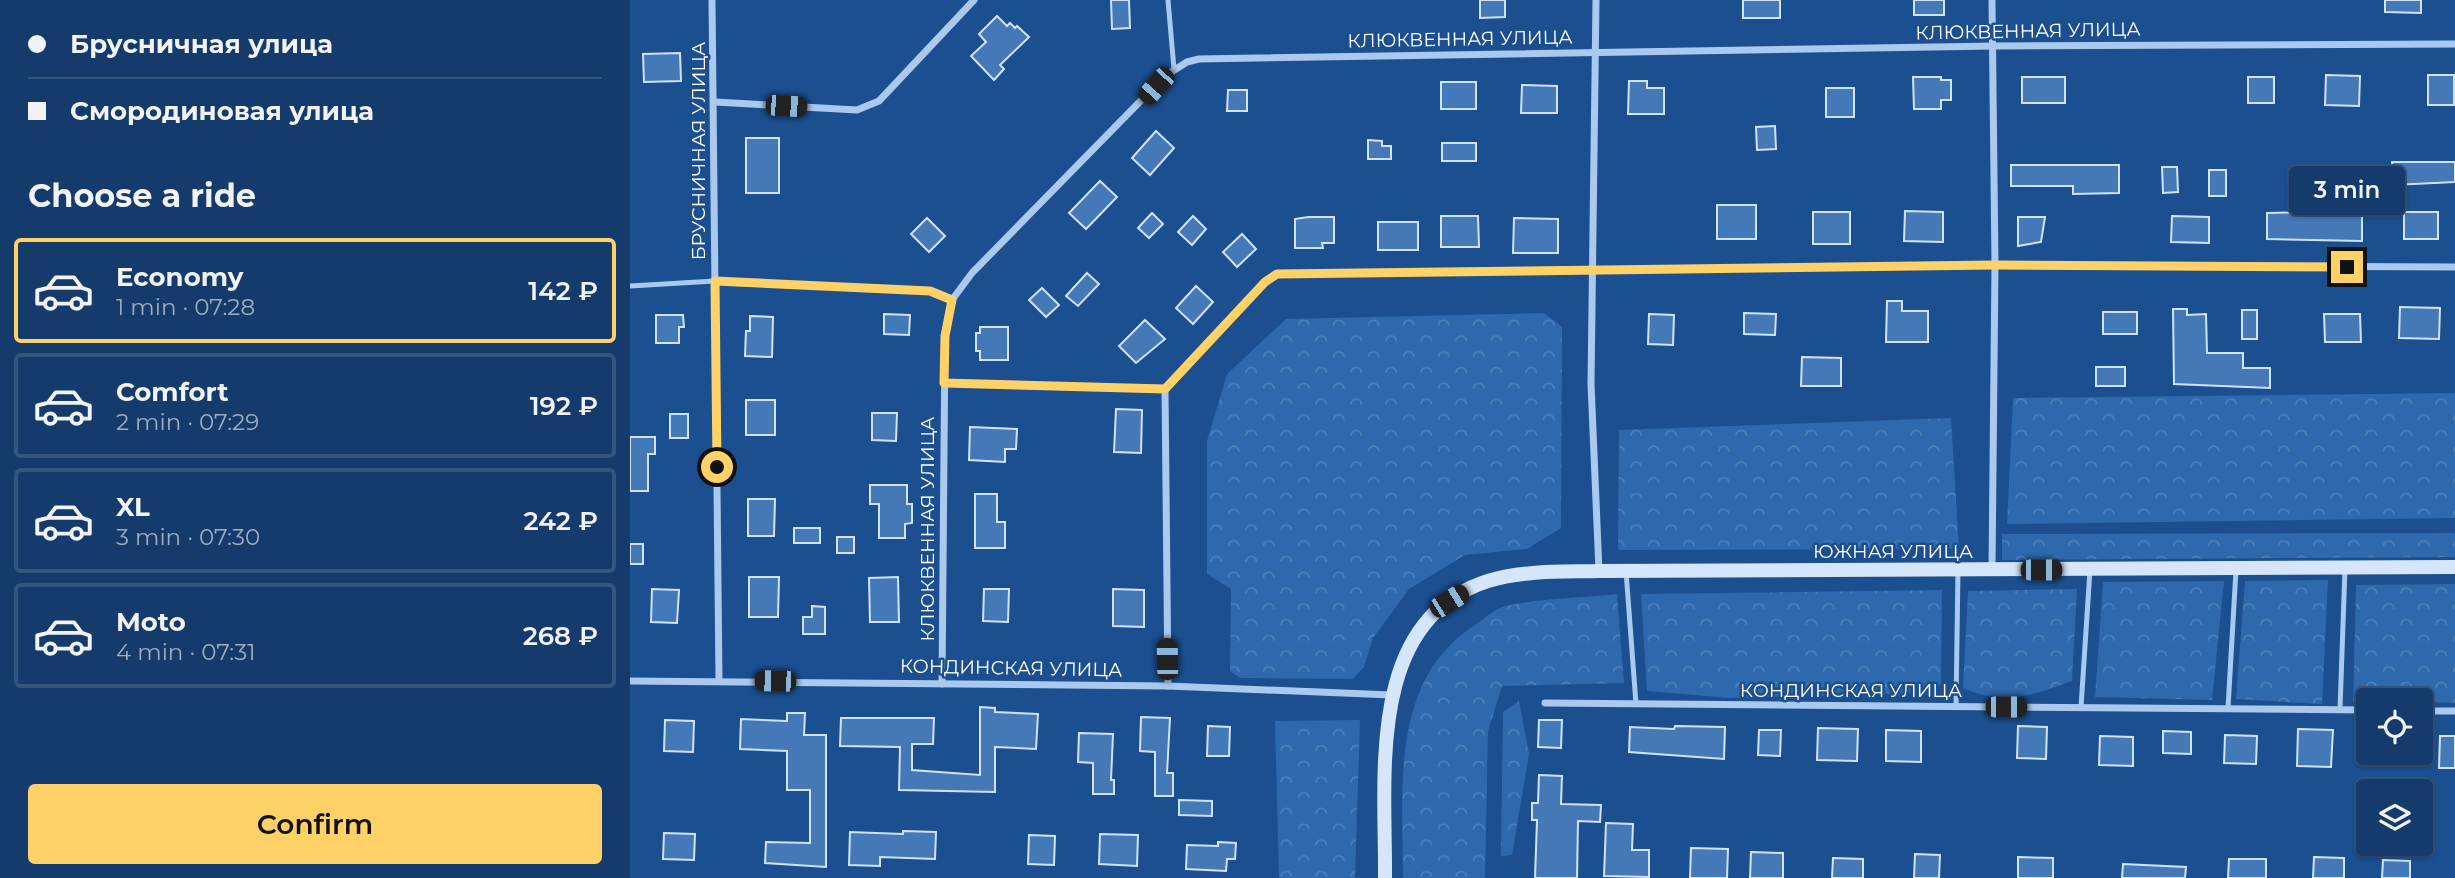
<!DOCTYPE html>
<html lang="en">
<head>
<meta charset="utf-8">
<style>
	body { margin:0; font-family:Montserrat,sans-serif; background:#1d4271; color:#f1f3f6; height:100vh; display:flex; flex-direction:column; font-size:26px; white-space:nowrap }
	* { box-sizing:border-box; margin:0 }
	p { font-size:23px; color:#9dadc1 }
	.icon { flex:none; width:38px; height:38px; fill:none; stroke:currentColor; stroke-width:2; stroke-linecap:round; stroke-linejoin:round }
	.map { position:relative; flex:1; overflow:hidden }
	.sheet { display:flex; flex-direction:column; background:#143b6b; width:630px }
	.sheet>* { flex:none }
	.banner { display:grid; align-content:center; height:154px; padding:0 28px; background:#143b6b }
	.fabs { position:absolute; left:1726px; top:688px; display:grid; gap:14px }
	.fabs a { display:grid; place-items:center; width:77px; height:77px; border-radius:7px; background:#143b6b; box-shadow:0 2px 5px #0004,0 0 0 2px #33557e; font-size:35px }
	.end { position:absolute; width:32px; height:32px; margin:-16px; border:9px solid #ffd166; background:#111; box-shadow:0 0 0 4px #111 }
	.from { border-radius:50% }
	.bubble { position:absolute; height:49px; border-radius:7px; background:#143b6b; box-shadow:0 2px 5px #0004,0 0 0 2px #33557e; font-size:23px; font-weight:600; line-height:49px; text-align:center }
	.car { position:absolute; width:21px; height:42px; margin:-21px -10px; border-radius:9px; box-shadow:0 0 5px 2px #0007; background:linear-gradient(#222 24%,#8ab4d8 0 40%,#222 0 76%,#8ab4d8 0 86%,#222 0) }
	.banner b { display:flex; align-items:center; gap:24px; height:66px; font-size:26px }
	.banner b+b { border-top:2px solid #33557e }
	.banner i { width:18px; height:18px; background:#f1f3f6 }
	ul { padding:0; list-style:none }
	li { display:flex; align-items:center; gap:21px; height:105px; margin:0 14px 10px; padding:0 14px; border:4px solid #33557e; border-radius:7px }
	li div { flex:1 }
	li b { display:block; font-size:26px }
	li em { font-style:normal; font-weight:600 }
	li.current { border-color:#ffd166 }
	li>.icon { width:63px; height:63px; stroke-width:1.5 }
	h2 { padding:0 28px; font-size:32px; line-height:84px }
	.cta { display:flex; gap:14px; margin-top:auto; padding:14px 28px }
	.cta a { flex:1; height:80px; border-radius:7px; background:#ffd166; color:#111; font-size:28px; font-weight:600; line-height:80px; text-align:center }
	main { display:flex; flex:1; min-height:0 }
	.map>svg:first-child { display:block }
	.forest { fill:url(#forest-crowns) }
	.building { fill:#4478b7; stroke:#cfe3fa; stroke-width:2 }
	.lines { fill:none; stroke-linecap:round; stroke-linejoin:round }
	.lane { stroke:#a9c9ee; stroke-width:5 }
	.street { stroke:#a9c9ee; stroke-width:7 }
	.secondary { stroke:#d6e6fa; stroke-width:14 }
	.route { stroke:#ffd166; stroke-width:9 }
	.labels { text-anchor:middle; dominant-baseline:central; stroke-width:5; stroke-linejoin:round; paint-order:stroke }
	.street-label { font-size:19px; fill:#fff; stroke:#1b4f8f }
</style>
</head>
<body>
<main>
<section class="sheet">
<div class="banner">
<b><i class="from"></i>Брусничная улица</b>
<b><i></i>Смородиновая улица</b>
</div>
<h2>Choose a ride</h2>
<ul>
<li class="current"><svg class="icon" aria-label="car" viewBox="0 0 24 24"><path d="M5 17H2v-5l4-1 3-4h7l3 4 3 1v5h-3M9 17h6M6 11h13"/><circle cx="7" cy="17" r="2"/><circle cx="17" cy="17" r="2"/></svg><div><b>Economy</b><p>1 min · 07:28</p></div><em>142 ₽</em></li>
<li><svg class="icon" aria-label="car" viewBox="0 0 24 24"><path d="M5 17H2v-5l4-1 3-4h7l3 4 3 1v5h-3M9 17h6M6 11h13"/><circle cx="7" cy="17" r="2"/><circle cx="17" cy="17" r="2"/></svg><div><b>Comfort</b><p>2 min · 07:29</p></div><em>192 ₽</em></li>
<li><svg class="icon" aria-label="car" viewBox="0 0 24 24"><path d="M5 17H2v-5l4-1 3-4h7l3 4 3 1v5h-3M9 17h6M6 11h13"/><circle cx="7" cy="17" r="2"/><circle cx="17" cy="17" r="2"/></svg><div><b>XL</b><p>3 min · 07:30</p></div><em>242 ₽</em></li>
<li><svg class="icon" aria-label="car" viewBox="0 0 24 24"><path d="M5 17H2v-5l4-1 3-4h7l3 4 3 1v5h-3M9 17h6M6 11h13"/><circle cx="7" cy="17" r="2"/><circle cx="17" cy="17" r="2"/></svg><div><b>Moto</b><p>4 min · 07:31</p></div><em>268 ₽</em></li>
</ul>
<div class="cta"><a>Confirm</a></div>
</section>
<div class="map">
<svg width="1825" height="878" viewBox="0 0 1825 878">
	<defs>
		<pattern id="forest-crowns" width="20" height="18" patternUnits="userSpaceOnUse" patternTransform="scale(1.75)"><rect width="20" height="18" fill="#2e69ad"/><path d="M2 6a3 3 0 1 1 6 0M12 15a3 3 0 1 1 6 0" fill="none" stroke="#4d80b9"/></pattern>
	</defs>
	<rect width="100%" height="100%" fill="#1b4f8f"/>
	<!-- forest -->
	<g class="forest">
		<polygon points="914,313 932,327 931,528 897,549 835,555 779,589 743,638 734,667 723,679 610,678 600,671 601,589 577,574 577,441 597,374 656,319"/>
		<polygon points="1825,393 1825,518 1377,524 1383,398"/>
		<polygon points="1321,418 1329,549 988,550 989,430"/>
		<polygon points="1825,533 1825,557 1372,560 1372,534"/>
		<polygon points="1698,580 1692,704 1606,699 1615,581"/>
		<polygon points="1594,581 1582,700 1465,697 1473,582"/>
		<polygon points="1825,584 1825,703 1738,700 1723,703 1726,585"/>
		<path d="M1447,589l-5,92c-38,14 -69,25 -109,7l5,-97z"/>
		<polygon points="1312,590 1311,684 1301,693 1099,698 1017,691 1011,594"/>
		<path d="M987,594l7,89 -122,3 -14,45 -3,147h-82c0,-88 -14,-198 72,-253 9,-6 20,-17 31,-19 36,-8 75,-8 111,-12z"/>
		<polygon points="889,701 899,754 882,855 871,856 873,712"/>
		<polygon points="730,720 725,878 649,878 645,721"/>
	</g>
	<!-- building -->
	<g class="building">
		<polygon points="481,0 499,0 500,28 482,29"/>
		<polygon points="850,0 875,0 875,17 850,18"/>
		<rect x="1113" y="0" width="37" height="18"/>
		<rect x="1284" y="0" width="30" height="15"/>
		<polygon points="1755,0 1791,0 1791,13 1755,12"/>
		<polygon points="367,16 377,26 380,23 385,28 387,26 399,37 370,65 374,69 364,80 341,56 356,42 349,34"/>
		<polygon points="50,53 51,81 14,82 13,54"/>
		<polygon points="1696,75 1730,76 1729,106 1695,105"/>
		<rect x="1798" y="75" width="26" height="30"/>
		<polygon points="1283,77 1311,77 1311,80 1321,80 1321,100 1311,100 1311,109 1284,109"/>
		<rect x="1392" y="77" width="43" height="26"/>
		<rect x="1618" y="77" width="26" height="26"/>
		<polygon points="999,81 1017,81 1017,88 1034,88 1034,114 998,114"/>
		<rect x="811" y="82" width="35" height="27"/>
		<polygon points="892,85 927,86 927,113 891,113"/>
		<rect x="1196" y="88" width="28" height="29"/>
		<polygon points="598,90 617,90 617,111 597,111"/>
		<polygon points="1145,126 1146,149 1127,150 1126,127"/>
		<polygon points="526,131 544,148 520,175 502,158"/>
		<rect x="116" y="138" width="33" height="55"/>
		<polygon points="738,140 752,141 752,146 761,146 761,159 738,159"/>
		<rect x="812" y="143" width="34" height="18"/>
		<polygon points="1762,162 1825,162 1825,182 1763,185"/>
		<polygon points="1381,165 1489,165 1489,193 1443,194 1443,186 1381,186"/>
		<polygon points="1532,167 1547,167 1548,192 1533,193"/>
		<rect x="1579" y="170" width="17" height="26"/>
		<polygon points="470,181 487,197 456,229 439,213"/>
		<polygon points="1697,182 1713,182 1713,212 1732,212 1732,241 1637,239 1637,213 1689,212 1697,206"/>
		<rect x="1087" y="205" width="39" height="34"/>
		<polygon points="1275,211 1313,212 1313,242 1274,241"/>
		<rect x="1183" y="212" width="37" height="32"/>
		<rect x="1774" y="212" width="34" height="27"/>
		<polygon points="522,213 533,224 519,238 508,228"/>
		<polygon points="563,216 576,229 562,245 548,232"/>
		<polygon points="811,216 848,216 849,247 811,247"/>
		<polygon points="1542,216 1579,217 1579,243 1541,242"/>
		<polygon points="678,217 704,217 704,243 692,243 693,248 665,248 665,219"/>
		<polygon points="1388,217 1415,217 1411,242 1388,246"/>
		<polygon points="297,218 315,236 299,252 281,234"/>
		<polygon points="884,218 928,219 928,253 883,253"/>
		<rect x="748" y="222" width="40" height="28"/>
		<polygon points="612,234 626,249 607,267 593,252"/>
		<polygon points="457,273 469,284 448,306 436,296"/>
		<polygon points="566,286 583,302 563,324 546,308"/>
		<polygon points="412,288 429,305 416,317 399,300"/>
		<polygon points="1257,301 1272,301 1272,311 1298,311 1298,342 1256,342"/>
		<polygon points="1770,307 1810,308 1809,339 1769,338"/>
		<polygon points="1543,309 1557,309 1557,315 1576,314 1577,353 1613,353 1613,368 1640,368 1640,388 1544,384"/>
		<rect x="1612" y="310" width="15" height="29"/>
		<rect x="1473" y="312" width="34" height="22"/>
		<polygon points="1114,313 1146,314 1145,335 1114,334"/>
		<polygon points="254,314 280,315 279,335 254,334"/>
		<polygon points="1019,314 1044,315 1043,345 1018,344"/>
		<polygon points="1694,314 1730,314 1731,342 1695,342"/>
		<polygon points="26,315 53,315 54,327 49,327 49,343 26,343"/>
		<polygon points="120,316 143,317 142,357 115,356 116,331 120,331"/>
		<polygon points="515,320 535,339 506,363 489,346"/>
		<polygon points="350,327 378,327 378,360 350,360 350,351 346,351 346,333 350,333"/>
		<polygon points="1172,357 1211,358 1211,386 1171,386"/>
		<rect x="1466" y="367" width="29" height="19"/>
		<rect x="116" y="400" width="29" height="35"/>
		<polygon points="486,409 512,410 511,453 484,452"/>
		<polygon points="242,413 267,413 266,441 242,440"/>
		<rect x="40" y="414" width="18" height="24"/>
		<polygon points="340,427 387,429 386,449 375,449 375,462 339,460"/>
		<polygon points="0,437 25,437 25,454 18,454 18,491 0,491"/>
		<polygon points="240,485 277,485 277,504 282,504 282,523 275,524 275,538 249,538 249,504 240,504"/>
		<polygon points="345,494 367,494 367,522 375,522 375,548 345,548"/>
		<polygon points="118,499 145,499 144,536 118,536"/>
		<rect x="164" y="528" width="26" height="15"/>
		<rect x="207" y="537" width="17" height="16"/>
		<rect x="0" y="544" width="13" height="20"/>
		<polygon points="119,577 149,577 148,617 119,617"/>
		<polygon points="268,577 269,622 240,622 239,578"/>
		<polygon points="22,589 49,590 47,623 21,622"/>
		<polygon points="354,589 379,589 378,622 353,621"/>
		<polygon points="483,589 514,590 514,627 483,626"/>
		<polygon points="182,606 195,607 195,634 173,634 173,617 182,617"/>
		<polygon points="350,707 365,708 365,712 408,714 406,749 365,747 365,792 269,790 270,747 210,746 211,718 304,718 303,744 282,744 282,770 350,775"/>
		<polygon points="157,713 175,713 174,735 196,735 196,867 135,863 136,842 180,843 180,790 157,790 157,751 110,749 111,719 157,721"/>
		<polygon points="511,717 540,718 537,773 543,773 543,796 525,796 525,752 510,751"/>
		<polygon points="35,720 64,721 63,752 34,751"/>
		<polygon points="909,720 932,720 931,748 908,747"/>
		<polygon points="578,726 600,727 599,756 577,756"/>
		<polygon points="1045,726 1095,727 1094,759 999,752 1000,727 1044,729"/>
		<polygon points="1388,726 1417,727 1416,759 1387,758"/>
		<polygon points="1188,728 1228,729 1227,761 1187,760"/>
		<polygon points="1668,729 1703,730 1701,767 1667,766"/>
		<polygon points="1129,730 1151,730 1150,756 1128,755"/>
		<polygon points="1256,730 1291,731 1291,762 1256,761"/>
		<polygon points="1533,731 1561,732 1561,754 1533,753"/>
		<polygon points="449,733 483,734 481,780 484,780 484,794 463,794 463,763 448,762"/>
		<polygon points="1595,735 1627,736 1626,764 1594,763"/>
		<polygon points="1470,736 1503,737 1503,766 1469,765"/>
		<polygon points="1810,736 1825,736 1825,768 1809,768"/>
		<polygon points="909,775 932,776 931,804 971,805 970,822 948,821 947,878 905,878 907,820 902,820 902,803 908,803"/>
		<polygon points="549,800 582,801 582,816 549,815"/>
		<polygon points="976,823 1003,824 1002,850 1019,850 1019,877 974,876"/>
		<polygon points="273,831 306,832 305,859 250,857 250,866 219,865 220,832 273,834"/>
		<polygon points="34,833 65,834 64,860 33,859"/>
		<polygon points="470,834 508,835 507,866 469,864"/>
		<polygon points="399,835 425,836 424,865 398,864"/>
		<polygon points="588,842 606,843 605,859 597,859 596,871 556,869 557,845 588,846"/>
		<polygon points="1061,848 1098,849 1097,878 1060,878"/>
		<polygon points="1121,852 1153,853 1153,878 1120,878"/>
		<polygon points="1285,854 1310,855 1309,878 1284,878"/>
		<polygon points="1388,857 1423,858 1423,878 1388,878"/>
		<polygon points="1684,857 1714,858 1714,878 1683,878"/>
		<polygon points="1203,858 1233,859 1233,878 1202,878"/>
		<polygon points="1599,859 1636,859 1636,878 1598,878"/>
		<polygon points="1753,860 1780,861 1780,878 1752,878"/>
		<polygon points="1493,864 1556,867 1555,878 1492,878"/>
	</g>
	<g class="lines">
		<!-- lane -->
		<g class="lane">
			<polyline points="538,0 544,69"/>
			<polyline points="0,286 85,281 300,291 322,300"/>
			<polyline points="314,383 535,389"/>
			<polyline points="996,571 1006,704"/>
			<polyline points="1326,706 1328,570"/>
			<polyline points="1451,707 1460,570"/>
			<polyline points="1598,708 1606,570"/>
			<polyline points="1710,709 1715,568"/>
		</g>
		<!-- street -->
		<g class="street">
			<polyline points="82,0 89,681"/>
			<polyline points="966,0 961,384 969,571"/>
			<polyline points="85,102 227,110 249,101 344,0"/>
			<polyline points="1362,569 1365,265 1362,0"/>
			<polyline points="0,681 538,686 762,695"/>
			<polyline points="312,684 315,336 322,300 342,273 535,76 557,62 569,59 1365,46 1825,44"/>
			<polyline points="538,686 535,389 635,282 647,274 1365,265 1825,267"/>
			<polyline points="915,703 1738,710"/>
			<polyline points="1790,711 1825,711"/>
		</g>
		<!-- secondary -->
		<path class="secondary" d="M755,878c1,-101 -20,-258 103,-297 36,-11 75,-9 111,-10l856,-4"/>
	</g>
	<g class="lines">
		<!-- route -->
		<polyline class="route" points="87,467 85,281 300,291 322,300 315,336 314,383 535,389 635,282 647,274 1365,265 1717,267"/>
	</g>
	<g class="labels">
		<!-- street labels -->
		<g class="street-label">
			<text transform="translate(1398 31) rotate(-1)">КЛЮКВЕННАЯ УЛИЦА</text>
			<text transform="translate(830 39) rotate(-1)">КЛЮКВЕННАЯ УЛИЦА</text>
			<text transform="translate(68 151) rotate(-90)">БРУСНИЧНАЯ УЛИЦА</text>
			<text transform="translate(297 529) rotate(-90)">КЛЮКВЕННАЯ УЛИЦА</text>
			<text x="1263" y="551">ЮЖНАЯ УЛИЦА</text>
			<text transform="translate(381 668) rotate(1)">КОНДИНСКАЯ УЛИЦА</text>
			<text x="1221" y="690">КОНДИНСКАЯ УЛИЦА</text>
		</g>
	</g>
</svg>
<div class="fabs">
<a><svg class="icon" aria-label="locate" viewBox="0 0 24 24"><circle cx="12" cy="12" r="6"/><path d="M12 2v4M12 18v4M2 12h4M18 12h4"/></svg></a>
<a><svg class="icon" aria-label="layers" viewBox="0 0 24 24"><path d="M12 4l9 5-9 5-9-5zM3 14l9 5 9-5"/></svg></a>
</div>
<i class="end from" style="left:87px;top:467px"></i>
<i class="end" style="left:1717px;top:267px"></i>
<div class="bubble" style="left:1659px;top:166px;width:116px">3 min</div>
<i class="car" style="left:526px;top:86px;rotate:222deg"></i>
<i class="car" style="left:156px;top:106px;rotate:93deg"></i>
<i class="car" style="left:1411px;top:570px;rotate:90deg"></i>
<i class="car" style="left:819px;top:601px;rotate:58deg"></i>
<i class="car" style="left:537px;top:659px;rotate:359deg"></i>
<i class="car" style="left:145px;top:681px;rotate:271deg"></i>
<i class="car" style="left:1376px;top:707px;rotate:90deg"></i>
</div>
</main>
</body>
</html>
